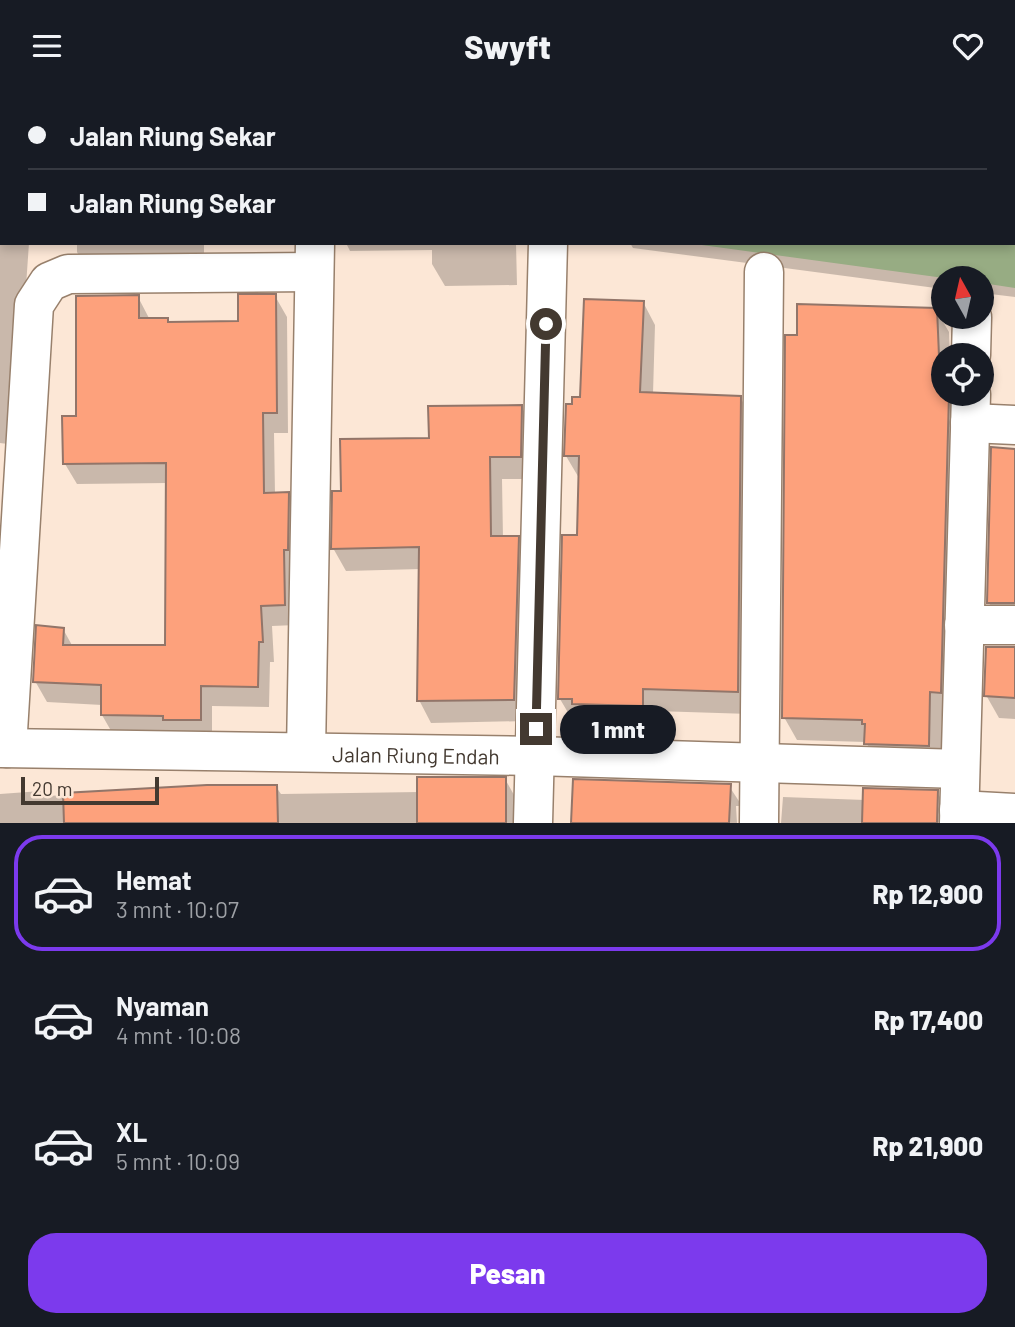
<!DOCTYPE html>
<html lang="id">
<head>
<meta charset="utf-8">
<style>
	body { margin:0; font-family:Barlow,sans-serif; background:#242831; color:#f1f3f6; height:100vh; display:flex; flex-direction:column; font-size:26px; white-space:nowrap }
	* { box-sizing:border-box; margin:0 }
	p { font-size:23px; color:#9ea1a6 }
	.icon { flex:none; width:38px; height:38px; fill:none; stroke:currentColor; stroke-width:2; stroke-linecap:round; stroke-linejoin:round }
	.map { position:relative; height:732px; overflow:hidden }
	.details { display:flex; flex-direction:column; background:#171b24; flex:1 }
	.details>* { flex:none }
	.top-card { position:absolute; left:0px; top:0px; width:1015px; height:154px; box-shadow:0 4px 10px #0003; display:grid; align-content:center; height:154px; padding:0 28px; background:#171b24 }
	.needle { width:46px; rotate:352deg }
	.controls { position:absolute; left:931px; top:175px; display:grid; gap:14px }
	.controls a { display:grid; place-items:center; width:63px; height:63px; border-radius:50%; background:#171b24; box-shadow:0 4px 10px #0003; font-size:35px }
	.scale { position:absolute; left:21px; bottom:18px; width:138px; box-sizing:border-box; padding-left:7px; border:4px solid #433930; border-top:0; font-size:19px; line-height:24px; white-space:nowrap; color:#433930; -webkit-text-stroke:5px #fce7d6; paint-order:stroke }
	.end { position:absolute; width:32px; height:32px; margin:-16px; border:9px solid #433930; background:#fff; box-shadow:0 0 0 4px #fff }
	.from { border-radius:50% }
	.bubble { position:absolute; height:49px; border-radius:24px; background:#171b24; box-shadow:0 4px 10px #0003; font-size:23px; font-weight:800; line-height:49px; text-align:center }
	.top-card b { display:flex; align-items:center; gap:24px; height:66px; font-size:26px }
	.top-card b+b { border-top:2px solid #363941 }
	.top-card i { width:18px; height:18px; background:#f1f3f6 }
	ul { padding:12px 0 0; list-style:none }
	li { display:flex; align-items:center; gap:21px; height:116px; margin:0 14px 10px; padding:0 14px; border:4px solid transparent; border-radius:28px }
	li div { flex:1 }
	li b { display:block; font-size:26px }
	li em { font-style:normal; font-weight:800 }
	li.active { border-color:#7c3aed }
	li>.icon { width:63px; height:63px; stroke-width:1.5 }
	.cta { display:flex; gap:14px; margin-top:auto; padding:14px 28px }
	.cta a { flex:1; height:80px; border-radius:28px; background:#7c3aed; color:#fff; font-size:28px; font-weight:800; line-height:80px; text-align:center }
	header { display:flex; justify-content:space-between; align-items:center; height:91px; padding:0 28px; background:#171b24; font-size:32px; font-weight:800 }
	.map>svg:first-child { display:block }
	.green { fill:#bdd7a4 }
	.shadow { fill:#0003 }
	.building { fill:#fda17c; stroke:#927569; stroke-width:2 }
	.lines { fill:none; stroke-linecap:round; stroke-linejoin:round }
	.minor-casing { stroke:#98806c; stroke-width:41 }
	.minor { stroke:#fff; stroke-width:38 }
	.route { stroke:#433930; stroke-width:9 }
	.labels { text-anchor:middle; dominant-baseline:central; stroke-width:5; stroke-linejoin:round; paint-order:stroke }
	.street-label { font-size:21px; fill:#433930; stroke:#fce7d6 }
</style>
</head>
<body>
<header><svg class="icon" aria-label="menu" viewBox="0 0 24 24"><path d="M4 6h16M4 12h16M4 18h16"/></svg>Swyft<svg class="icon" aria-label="heart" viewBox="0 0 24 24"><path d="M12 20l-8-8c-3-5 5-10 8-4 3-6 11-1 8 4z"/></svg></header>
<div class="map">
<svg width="1015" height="732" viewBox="0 0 1015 732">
	<rect width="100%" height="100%" fill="#fce7d6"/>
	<!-- green -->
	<polygon class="green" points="576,0 1015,0 1015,197 982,192 982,187 944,187 687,152 1013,152 1013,2"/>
	<!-- shadow -->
	<g class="shadow">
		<polygon points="601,0 1015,0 1013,2"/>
		<polygon points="1015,22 1015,72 1013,73 1013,23"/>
		<polygon points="1015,91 1015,206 982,202 982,187 943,187 943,198 633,157 630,152 1013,152"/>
		<polygon points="0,118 2,152 29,152 15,354 0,352"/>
		<polygon points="77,152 204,152 204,176 90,183 77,161"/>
		<polygon points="346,152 516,152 517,194 445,195 432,173 432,159 350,160"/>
		<polygon points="275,205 287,226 288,342 274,342 275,403 288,403 300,424 296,534 272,535 274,571 270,571 269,616 212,615 212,650 114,645 102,624 102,614 47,611 35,590 63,538 73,556 166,556 168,392 77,393 65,373 78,327 138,206 150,229 167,229 169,233 240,231"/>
		<polygon points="643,211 655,234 653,303 740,306 753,329 750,623 655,620 655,637 587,635 584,630 573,630 560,608 578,446 579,387 566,365 573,315 582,308"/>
		<polygon points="936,219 949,241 950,264 943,264 943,303 969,303 953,624 942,623 941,677 879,675 866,651 797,649 784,626"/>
		<polygon points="521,315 534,338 532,388 502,388 503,447 518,446 530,468 526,630 431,632 419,609 421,478 346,480 333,457 342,402 430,349"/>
		<polygon points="1015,360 1015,535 1002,535 989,512"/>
		<polygon points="1015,556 1015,628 999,627 986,604 988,558"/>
		<polygon points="505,688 518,711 518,732 0,732 0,703 41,700 44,705 276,696 281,703 419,701"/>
		<polygon points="575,690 729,695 750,727 741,732 740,715 736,715 737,732 573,732"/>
		<polygon points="937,701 950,724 951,732 781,732 783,706 865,709"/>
	</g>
	<!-- building -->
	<g class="building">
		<polygon points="238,203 276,203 277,322 263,322 264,402 289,401 288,459 284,459 285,514 261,515 263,551 259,551 258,596 201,595 201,629 163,629 163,625 101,624 101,594 33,591 36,534 64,537 63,554 165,554 166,372 63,373 62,325 76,325 76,205 139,204 139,227 168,227 168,231 238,230"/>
		<polygon points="584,208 644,210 640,301 741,305 738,601 643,598 643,615 572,613 572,608 558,608 562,444 577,444 579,365 564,365 566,313 572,313 572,306 580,306"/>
		<polygon points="797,213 937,217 939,265 943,265 943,303 949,303 941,602 930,601 929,655 864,653 865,633 862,633 862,629 782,627 785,244 797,244"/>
		<polygon points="522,314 521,366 490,366 491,445 519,445 514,609 417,610 419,456 331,458 332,400 341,400 340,348 429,347 428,315"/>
		<polygon points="991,356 1015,358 1015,512 987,512"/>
		<polygon points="986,556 1015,556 1015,607 984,605"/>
		<rect x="417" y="686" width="89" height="46"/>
		<polygon points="573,688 731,693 729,732 571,732"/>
		<polygon points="207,694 277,694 278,732 64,732 63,702"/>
		<polygon points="863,697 938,699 937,732 862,732"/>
	</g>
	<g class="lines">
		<defs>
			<g id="minor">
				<polyline points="125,2 126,0"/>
				<polyline points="402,2 402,0"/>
				<polyline points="762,2 762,0"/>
				<polyline points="1004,2 1004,0"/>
				<polyline points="1013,68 1015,68"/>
				<polyline points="971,264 972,226"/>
				<polyline points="970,332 1015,334"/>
				<polyline points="964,534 1015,534"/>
				<path id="s1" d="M0,657l535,8 425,13"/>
				<polyline points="7,657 34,214 49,191 68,183 314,181"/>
				<polyline points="306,661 315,152"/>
				<polyline points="959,719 1015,722"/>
				<polyline points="533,732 548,152"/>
				<polyline points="759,732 764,181"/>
				<polyline points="959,732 971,303"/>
			</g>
		</defs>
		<!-- minor casing -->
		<use href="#minor" class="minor-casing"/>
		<!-- minor -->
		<use href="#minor" class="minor"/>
	</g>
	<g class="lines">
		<!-- route -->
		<polyline class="route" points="536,638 546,233"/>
	</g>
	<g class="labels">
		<!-- street labels -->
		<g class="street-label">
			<text stroke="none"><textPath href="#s1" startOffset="416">Jalan Riung Endah</textPath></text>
		</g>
	</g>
</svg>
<div class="controls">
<a><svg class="needle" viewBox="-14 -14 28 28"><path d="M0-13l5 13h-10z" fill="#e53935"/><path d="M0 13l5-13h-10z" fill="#9ea1a6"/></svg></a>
<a><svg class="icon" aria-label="locate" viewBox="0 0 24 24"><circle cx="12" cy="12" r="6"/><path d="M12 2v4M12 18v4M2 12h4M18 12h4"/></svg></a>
</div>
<div class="scale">20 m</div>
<i class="end from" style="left:546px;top:233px"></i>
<i class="end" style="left:536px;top:638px"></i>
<div class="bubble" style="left:560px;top:614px;width:116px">1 mnt</div>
<div class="top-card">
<b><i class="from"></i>Jalan Riung Sekar</b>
<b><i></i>Jalan Riung Sekar</b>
</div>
</div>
<section class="details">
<ul>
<li class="active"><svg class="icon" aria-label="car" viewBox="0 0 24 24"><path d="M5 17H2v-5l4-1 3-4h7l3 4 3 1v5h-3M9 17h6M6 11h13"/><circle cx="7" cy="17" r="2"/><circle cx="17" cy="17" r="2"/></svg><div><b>Hemat</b><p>3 mnt · 10:07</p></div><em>Rp 12,900</em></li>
<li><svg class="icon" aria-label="car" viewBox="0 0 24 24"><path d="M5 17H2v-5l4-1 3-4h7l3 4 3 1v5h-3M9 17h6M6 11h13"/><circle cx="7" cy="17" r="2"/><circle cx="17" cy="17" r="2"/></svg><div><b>Nyaman</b><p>4 mnt · 10:08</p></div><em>Rp 17,400</em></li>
<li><svg class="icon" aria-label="car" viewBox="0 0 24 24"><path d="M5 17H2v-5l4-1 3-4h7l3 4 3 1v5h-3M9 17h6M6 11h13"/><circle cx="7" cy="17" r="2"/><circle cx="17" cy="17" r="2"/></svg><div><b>XL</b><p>5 mnt · 10:09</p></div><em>Rp 21,900</em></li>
</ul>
<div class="cta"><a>Pesan</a></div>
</section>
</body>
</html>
